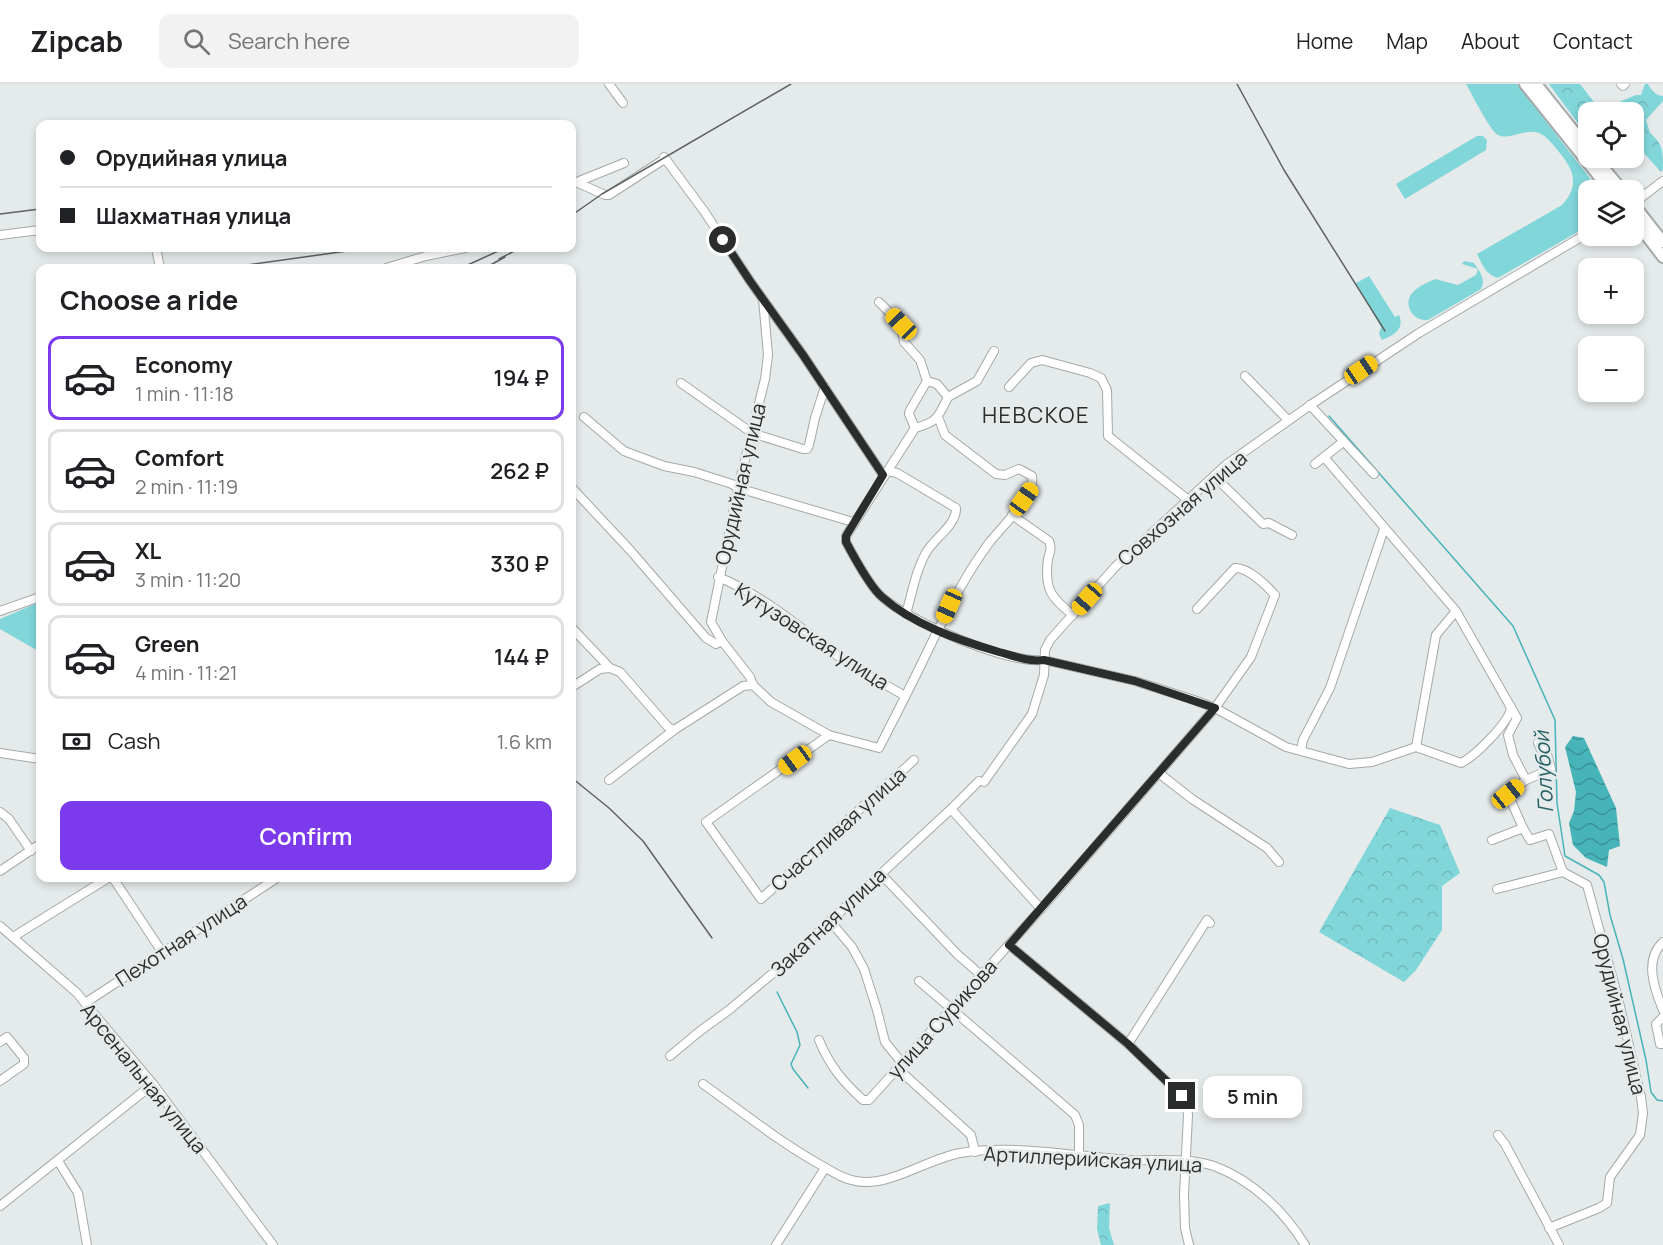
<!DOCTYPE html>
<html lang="en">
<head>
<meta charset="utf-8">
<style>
	body { margin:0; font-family:Manrope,sans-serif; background:#f2f2f2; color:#202124; height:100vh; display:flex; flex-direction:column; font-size:22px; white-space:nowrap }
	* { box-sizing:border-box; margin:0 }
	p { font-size:20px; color:#757577 }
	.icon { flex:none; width:33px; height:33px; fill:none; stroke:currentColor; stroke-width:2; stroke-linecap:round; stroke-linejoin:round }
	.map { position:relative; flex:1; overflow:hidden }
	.drawer { position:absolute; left:36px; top:180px; width:540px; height:618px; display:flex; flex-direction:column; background:#fff; border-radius:12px; box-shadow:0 3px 9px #0003 }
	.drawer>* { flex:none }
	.hud { position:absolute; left:36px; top:36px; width:540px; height:132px; border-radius:12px; box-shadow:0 3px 9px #0003; display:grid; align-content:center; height:132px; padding:0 24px; background:#fff }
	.buttons { position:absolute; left:1578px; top:18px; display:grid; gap:12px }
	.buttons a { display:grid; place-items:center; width:66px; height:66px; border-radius:12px; background:#fff; box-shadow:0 3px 9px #0003; font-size:30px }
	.end { position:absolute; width:27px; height:27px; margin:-14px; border:8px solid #2b2d2d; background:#fff; box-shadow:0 0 0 3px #fff }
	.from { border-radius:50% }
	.bubble { position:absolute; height:42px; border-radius:12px; background:#fff; box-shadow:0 3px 9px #0003; font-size:20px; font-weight:600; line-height:42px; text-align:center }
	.car { position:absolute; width:18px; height:36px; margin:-18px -9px; border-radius:8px; box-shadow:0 0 4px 2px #0007; background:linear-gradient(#f5c518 24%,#345 0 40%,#f5c518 0 76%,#345 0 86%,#f5c518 0) }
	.hud b { display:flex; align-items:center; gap:21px; height:57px; font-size:22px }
	.hud b+b { border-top:2px solid #e0e0e0 }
	.hud i { width:15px; height:15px; background:#202124 }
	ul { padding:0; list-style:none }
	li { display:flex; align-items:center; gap:18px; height:84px; margin:0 12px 9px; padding:0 12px; border:3px solid #e0e0e0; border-radius:12px }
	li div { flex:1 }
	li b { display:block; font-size:22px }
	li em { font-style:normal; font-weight:600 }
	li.current { border-color:#7c3aed }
	li>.icon { width:54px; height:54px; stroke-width:1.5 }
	h2 { padding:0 24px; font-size:27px; line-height:72px }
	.pay { display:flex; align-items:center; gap:15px; height:66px; padding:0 24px; font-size:22px }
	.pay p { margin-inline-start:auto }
	.action { display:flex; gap:12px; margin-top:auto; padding:12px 24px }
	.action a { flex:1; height:69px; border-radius:12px; background:#7c3aed; color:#fff; font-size:24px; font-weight:600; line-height:69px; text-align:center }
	header { display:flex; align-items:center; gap:36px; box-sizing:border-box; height:84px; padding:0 30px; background:#fff; border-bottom:2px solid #e0e0e0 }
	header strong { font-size:28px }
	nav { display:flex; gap:33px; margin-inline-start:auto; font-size:21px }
	.search { width:420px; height:54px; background:#f2f2f2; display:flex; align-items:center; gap:15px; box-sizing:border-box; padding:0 21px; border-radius:12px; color:#757577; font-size:22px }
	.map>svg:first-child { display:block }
	.green { fill:#81d6da }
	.forest { fill:url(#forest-crowns) }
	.water { fill:url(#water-waves) }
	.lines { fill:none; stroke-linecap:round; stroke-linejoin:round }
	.stream { stroke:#46b4b9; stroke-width:1.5 }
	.minor-casing { stroke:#a4a9a9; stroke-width:10 }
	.major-casing { stroke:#a4a9a9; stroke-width:14 }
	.minor { stroke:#fff; stroke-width:8 }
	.major { stroke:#fff; stroke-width:10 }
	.rail { stroke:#606363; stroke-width:1.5 }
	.route { stroke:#2b2d2d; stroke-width:8 }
	.labels { text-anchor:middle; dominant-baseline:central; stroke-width:5; stroke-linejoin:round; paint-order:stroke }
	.street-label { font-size:20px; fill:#2b2d2d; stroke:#e5eaea }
	.water-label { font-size:21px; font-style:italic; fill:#266265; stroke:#e5eaea }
	.quarter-label { font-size:22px; letter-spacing:1.5px; fill:#2b2d2d; stroke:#e5eaea }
</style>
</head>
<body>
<header>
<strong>Zipcab</strong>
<div class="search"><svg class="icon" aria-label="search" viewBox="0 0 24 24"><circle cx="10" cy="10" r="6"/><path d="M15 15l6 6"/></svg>Search here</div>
<nav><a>Home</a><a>Map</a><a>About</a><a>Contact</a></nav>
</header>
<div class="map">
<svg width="1663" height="1161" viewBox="0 0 1663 1161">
	<defs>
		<pattern id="forest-crowns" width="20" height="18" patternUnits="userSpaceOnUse" patternTransform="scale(1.5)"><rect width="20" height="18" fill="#81d6da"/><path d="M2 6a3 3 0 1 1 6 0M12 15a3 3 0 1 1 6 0" fill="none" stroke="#70b8bb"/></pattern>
		<pattern id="water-waves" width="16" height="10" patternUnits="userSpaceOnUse" patternTransform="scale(1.5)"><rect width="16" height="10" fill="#46b4b9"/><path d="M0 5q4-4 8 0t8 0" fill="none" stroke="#3b9397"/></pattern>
	</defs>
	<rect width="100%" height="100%" fill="#e5eaea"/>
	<!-- green -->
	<g class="green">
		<path d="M1466,0h51l82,106h-11v36l-90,52c-12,-3 -16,-14 -21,-24l85,-49c18,-20 12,-35 -3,-53 -6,-7 -12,-16 -20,-19 -15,-5 -29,8 -41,2 -8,-4 -26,-41 -32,-51z"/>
		<polygon points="1477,52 1483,52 1487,56 1486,66 1405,115 1396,100"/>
		<path d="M1464,177l10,2c6,9 12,16 7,26l-53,31c-15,2 -27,-17 -14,-29 5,-5 15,-9 21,-12l23,6 18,-10 2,-6 -16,-5z"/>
		<path d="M1369,192l26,41 4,-2c6,14 -5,20 -17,25l-3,-6 2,-7 -25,-44z"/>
		<polygon points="40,518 40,568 0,545 0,535"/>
	</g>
	<!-- forest -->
	<g class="forest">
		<path d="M1549,0h31l20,26 36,-15h5l4,-11h3c3,6 8,12 15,12v5l-17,19 4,13c13,11 13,18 13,36l-2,3 -27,-30v-30h-46v25z"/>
		<polygon points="1390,724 1440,741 1460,789 1442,802 1442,846 1416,886 1404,898 1319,848"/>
		<polygon points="1110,1119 1109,1144 1114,1161 1101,1161 1097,1145 1098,1122"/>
	</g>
	<!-- water -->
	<polygon class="water" points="1573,652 1584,654 1616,724 1620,762 1609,766 1607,783 1586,774 1573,761 1569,739 1574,727 1576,708 1565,663"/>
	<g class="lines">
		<!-- stream -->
		<g class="stream">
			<polyline points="1329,332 1513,542 1555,636 1557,719 1565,772 1599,791 1604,798 1610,831 1623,875 1646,976 1651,1008 1657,1016 1663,1017"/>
			<polyline points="777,908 797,948 800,961 791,980 793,985 808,1004"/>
		</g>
		<defs>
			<g id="minor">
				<polyline points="609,0 623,19"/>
				<polyline points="1621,0 1623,2 1625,0"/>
				<polyline points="664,73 704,127 750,197 803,271 883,391"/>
				<polyline points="576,98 605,111 609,111 663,76 667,77"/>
				<polyline points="572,100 624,79"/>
				<polyline points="1634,119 1663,97"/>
				<polyline points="0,151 40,146"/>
				<polyline points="156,164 160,184"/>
				<polyline points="386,184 426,172 465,164"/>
				<path d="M763,215l5,56 -3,24 -27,109 -27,134 11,19 28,36 3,8 18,17 58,33 50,13c18,-35 36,-70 53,-106 17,-34 34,-68 57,-99 12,-16 47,-47 43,-67l-13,-7 -14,6 -9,-1 -51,-39 -7,-18"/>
				<path d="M879,218l22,22 3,18 16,18 7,21 -17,29 -1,4 6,14 -69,108v6c8,15 24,45 36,55 28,25 125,67 162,63l91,21 59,19 21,8 71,39 63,17 23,-2 44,-15 45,16c14,-7 49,-41 50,-56"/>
				<polyline points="1245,292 1288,336"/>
				<polyline points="927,297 937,300 948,313 977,297 994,267"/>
				<polyline points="681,299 752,349 803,365 807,365 809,361 815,334 825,303"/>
				<polyline points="1009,303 1031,279 1042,276 1090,289 1101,294 1107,306 1108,352 1187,415"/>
				<polyline points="1310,321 1374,390"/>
				<polyline points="584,333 624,367 664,382 694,388 732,400 738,404 853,438"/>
				<path d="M915,344c23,-6 23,-11 33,-31"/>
				<polyline points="1324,373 1456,527 1517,634 1508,651 1513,671 1526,696"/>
				<polyline points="1315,380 1343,358"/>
				<path d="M888,387l9,2 59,35c1,16 -21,30 -29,43 -11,18 -15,43 -21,63"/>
				<polyline points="1214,392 1263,440 1269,439 1292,451"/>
				<polyline points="572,404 630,466 706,554 716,560 722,557"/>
				<path d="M1012,431l37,26c3,7 1,11 -1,18 -4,30 3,39 25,56"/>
				<path d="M718,493c41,16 85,52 120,79 21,15 45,27 67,40"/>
				<polyline points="0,527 40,513"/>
				<polyline points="572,544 610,584 620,588 668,643 674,646"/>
				<polyline points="572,603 600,585 610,584"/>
				<polyline points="829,651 706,738 761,815 914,676"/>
				<polyline points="1416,663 1436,551 1456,527"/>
				<polyline points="1301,666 1303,656 1330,604 1384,445"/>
				<polyline points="0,669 40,675"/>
				<polyline points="1160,690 1192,715 1267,764 1279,778"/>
				<polyline points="609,696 674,646 743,602 753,601"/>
				<polyline points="984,698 1032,630 1044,591 1045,566 1050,556 1115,483 1227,380 1312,320 1419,249 1588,149"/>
				<polyline points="951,725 1041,825"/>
				<polyline points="0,728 9,735 31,767"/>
				<polyline points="1523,744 1508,710 1526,696 1551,685 1546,666 1542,668 1538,659"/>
				<polyline points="1492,756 1523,744 1530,756 1549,750 1563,788"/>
				<polyline points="0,787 40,760"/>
				<polyline points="880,789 957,870 981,891"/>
				<polyline points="113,794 162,868"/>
				<polyline points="1497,805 1563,788 1587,801 1618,914 1641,1013 1643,1029 1640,1051 1610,1093 1607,1119 1599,1124 1549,1144"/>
				<polyline points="830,837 852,863 864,885 877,926 885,958 902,979"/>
				<polyline points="0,842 77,909 85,919 153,1000 273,1161"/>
				<polyline points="13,853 108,794"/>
				<path d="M1663,858c-19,18 -9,46 0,68"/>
				<polyline points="1009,861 1128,960 1186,1016 1188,1031 1184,1111 1185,1144 1189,1161"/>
				<polyline points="919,897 1075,1031 1079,1041 1079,1070"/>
				<polyline points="85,919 277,794"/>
				<polyline points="1663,933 1656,940 1660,960 1663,960"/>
				<path d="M819,956c10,25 24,42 44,60h6l172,-191 174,-201 36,-51 24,-62c-8,-9 -27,-28 -40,-27l-38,41"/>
				<polyline points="0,958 7,953 24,974 24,980 0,997"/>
				<polyline points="1128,960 1207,836 1210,839"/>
				<polyline points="670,972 700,947 729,926 785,879 951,725 979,697"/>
				<polyline points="898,985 971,1051 975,1068"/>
				<path d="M703,1000c38,27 75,57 116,80 11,6 23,15 37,17 32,7 71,-22 104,-28 55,-9 113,3 168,7 28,1 59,-3 86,6 38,14 70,45 91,79"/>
				<polyline points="1498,1051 1505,1060 1559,1161"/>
				<polyline points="58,1077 78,1109 87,1161"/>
				<polyline points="0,1122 153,1000"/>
				<polyline points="776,1161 825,1084"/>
			</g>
			<g id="major">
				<polyline points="1525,0 1610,106"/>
				<polyline points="1536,0 1588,65"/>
				<polyline points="1595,74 1622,106"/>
				<polyline points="1634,121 1663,158"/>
				<polyline points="1634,135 1663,173"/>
			</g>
		</defs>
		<!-- minor casing -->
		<use href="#minor" class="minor-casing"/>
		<!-- major casing -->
		<use href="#major" class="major-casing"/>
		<!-- minor -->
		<use href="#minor" class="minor"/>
		<!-- major -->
		<use href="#major" class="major"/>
		<!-- rail -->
		<g class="rail">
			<polyline points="1237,0 1284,86 1385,247"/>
			<polyline points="0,130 40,125"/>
			<polyline points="572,131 602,110 791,0"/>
			<polyline points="499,175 520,164"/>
			<polyline points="225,184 369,164"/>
			<polyline points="461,184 505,164"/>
			<polyline points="485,184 505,173"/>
			<polyline points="572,694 609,724 643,757 712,854"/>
		</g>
	</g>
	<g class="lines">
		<!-- route -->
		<path class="route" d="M723,156l27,41 53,74 80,120 -37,61v6c8,15 24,45 36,55 32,28 76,43 117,55 15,4 29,10 45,8l91,21 80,27 -206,237 119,99 54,52"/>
	</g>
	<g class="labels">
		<!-- street labels -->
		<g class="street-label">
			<text transform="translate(740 400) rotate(-77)">Орудийная улица</text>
			<text transform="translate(1182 424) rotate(-41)">Совхозная улица</text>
			<text transform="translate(812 552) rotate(33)">Кутузовская улица</text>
			<text transform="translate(838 745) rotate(-42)">Счастливая улица</text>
			<text transform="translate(828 838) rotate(-43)">Закатная улица</text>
			<text transform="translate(181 856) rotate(-33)">Пехотная улица</text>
			<text transform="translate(1620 930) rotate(76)">Орудийная улица</text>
			<text transform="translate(942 935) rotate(-48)">улица Сурикова</text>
			<text transform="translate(144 994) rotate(51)">Арсенальная улица</text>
			<text transform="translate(1093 1075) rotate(3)">Артиллерийская улица</text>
		</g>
		<!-- water labels -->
		<g class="water-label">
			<text transform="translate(1543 688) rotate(-93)">Голубой</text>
		</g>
		<!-- quarter labels -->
		<g class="quarter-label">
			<text x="1036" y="331">НЕВСКОЕ</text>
		</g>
	</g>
</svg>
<div class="buttons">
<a><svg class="icon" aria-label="locate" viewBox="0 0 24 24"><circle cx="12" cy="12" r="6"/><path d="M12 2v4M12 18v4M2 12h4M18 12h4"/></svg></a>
<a><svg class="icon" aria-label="layers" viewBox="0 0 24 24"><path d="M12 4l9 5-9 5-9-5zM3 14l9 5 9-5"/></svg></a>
<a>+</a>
<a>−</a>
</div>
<i class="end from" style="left:723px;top:156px"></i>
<i class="end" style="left:1182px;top:1012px"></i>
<div class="bubble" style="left:1203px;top:992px;width:99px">5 min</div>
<i class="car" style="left:901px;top:240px;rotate:316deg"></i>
<i class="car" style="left:1361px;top:286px;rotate:56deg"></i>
<i class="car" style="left:1024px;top:415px;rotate:35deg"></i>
<i class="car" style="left:1087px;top:515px;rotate:221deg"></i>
<i class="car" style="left:949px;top:522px;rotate:204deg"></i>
<i class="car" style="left:795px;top:676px;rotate:234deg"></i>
<i class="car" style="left:1508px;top:710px;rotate:51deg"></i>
<div class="hud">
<b><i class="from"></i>Орудийная улица</b>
<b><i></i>Шахматная улица</b>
</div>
<section class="drawer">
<h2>Choose a ride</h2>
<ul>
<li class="current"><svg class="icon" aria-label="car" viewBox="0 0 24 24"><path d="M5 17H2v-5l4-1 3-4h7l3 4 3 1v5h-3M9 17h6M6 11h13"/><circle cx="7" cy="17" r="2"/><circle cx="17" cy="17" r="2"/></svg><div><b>Economy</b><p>1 min · 11:18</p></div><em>194 ₽</em></li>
<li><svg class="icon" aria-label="car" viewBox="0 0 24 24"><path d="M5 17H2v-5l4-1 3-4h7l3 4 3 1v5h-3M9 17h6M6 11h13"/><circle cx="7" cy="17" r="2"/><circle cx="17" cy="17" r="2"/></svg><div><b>Comfort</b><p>2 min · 11:19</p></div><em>262 ₽</em></li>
<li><svg class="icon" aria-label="car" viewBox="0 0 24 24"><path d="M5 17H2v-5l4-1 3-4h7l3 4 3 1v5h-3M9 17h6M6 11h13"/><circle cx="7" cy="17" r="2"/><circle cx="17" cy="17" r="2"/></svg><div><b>XL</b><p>3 min · 11:20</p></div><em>330 ₽</em></li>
<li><svg class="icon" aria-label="car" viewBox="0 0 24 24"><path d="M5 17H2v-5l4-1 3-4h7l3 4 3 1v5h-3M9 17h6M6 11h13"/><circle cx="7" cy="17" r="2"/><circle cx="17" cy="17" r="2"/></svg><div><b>Green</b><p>4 min · 11:21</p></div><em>144 ₽</em></li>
</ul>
<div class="pay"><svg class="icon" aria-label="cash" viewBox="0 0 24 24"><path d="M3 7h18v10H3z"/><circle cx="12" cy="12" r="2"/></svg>Cash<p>1.6 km</p></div>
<div class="action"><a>Confirm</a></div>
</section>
</div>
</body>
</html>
